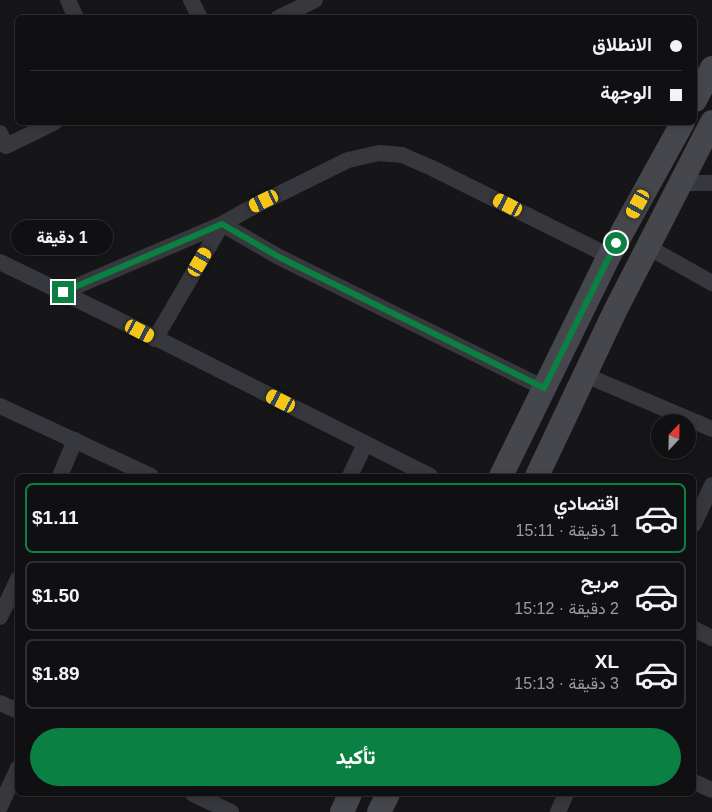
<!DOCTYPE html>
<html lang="ar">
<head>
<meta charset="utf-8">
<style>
	body { margin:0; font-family:Helvetica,Vazirmatn,sans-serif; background:#1e1e20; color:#f1f3f6; direction:rtl; height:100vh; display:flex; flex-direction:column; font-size:19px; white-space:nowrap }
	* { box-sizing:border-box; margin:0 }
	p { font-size:16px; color:#9c9d9f }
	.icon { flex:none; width:28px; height:28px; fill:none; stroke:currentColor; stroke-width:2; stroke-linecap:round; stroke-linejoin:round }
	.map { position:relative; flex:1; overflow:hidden; direction:ltr }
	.panel { position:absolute; left:15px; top:474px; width:681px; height:322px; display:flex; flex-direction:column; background:#101012; border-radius:8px; box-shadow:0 2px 8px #0003,0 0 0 1px #303032; direction:rtl }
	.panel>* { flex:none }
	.top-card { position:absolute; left:15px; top:15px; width:682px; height:110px; border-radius:8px; box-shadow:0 2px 8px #0003,0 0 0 1px #303032; direction:rtl; display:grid; align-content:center; height:110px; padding:0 15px; background:#101012 }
	.needle { width:32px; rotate:22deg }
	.buttons { position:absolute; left:651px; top:414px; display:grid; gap:10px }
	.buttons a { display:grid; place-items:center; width:45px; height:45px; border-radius:50%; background:#101012; box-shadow:0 2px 8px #0003,0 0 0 1px #303032; font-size:25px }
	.end { position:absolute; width:22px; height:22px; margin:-11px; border:6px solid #0b8043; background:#fff; box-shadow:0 0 0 2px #fff }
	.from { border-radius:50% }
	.bubble { position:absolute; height:35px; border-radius:18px; background:#101012; box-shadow:0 2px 8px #0003,0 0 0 1px #303032; font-size:16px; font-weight:800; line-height:35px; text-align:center; direction:rtl }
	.car { position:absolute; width:15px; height:30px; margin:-15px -8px; border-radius:6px; box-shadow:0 0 4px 1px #0007; background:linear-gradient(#f5c518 24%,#345 0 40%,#f5c518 0 76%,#345 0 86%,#f5c518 0) }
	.top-card b { display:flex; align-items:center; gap:18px; height:48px; font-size:19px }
	.top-card b+b { border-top:1px solid #303032 }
	.top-card i { width:12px; height:12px; background:#f1f3f6 }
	ul { padding:9px 0 0; list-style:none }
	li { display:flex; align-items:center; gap:15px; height:70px; margin:0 10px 8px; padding:0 5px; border:2px solid #303032; border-radius:8px }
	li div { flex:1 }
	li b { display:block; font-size:19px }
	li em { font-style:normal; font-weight:800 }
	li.current { border-color:#0b8043 }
	li>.icon { width:45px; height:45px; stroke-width:1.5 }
	.primary-button { display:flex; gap:10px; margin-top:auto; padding:10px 15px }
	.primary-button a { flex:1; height:58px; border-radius:30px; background:#0b8043; color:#fff; font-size:20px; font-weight:800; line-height:58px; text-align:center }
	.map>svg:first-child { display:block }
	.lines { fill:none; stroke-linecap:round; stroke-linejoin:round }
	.street { stroke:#37383d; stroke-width:16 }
	.secondary { stroke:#45474d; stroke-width:24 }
	.route { stroke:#0b8043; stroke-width:6 }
</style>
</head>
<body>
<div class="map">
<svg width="712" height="812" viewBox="0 0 712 812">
	<rect width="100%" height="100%" fill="#161618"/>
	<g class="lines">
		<!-- street -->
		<g class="street">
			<polyline points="68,0 76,18"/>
			<polyline points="191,0 200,18"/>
			<polyline points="278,18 315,0"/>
			<polyline points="0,133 6,146 55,122"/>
			<polyline points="680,183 712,183"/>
			<polyline points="648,247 712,283"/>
			<polyline points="0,262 164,342 430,476"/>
			<polyline points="63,292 222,224 279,257 544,388"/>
			<polyline points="155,339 222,224 247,210 348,160 379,153 402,155 432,168 609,256"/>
			<polyline points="585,375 712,429"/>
			<polyline points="0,406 151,476"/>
			<polyline points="60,476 75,440"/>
			<polyline points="350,476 365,444"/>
			<polyline points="694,524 712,485"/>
			<polyline points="0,617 18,579"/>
			<polyline points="694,629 712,638"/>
			<polyline points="0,703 18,711"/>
			<polyline points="694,782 712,790"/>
			<polyline points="193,794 231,812"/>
			<polyline points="0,807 18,768"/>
			<polyline points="558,812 566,794"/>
		</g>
		<!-- secondary -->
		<g class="secondary">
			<polyline points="695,100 712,68"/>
			<polyline points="501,476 609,256 683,122"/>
			<polyline points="537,476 615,311 712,122"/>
			<polyline points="342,812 350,794"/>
			<polyline points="379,812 388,794"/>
		</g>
	</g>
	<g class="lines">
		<!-- route -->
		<polyline class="route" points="63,292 222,224 279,257 544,388 616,243"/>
	</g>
</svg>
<div class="buttons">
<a><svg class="needle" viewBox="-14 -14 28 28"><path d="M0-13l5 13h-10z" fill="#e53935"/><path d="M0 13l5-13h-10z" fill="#9c9d9f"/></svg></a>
</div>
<i class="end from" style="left:616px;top:243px"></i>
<i class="end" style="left:63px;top:292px"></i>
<div class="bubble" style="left:11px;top:220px;width:102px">1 دقيقة</div>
<i class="car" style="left:264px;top:201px;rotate:244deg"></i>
<i class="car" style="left:638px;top:204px;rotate:209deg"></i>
<i class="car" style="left:508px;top:205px;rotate:297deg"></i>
<i class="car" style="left:200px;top:262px;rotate:30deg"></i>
<i class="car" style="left:140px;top:331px;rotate:117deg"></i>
<i class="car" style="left:281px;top:401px;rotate:297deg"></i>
<div class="top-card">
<b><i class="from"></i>الانطلاق</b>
<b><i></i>الوجهة</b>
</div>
<section class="panel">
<ul>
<li class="current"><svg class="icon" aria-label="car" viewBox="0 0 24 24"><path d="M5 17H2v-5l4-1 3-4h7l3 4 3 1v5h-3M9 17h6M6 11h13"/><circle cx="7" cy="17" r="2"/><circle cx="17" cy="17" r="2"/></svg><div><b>اقتصادي</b><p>1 دقيقة · 15:11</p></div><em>$1.11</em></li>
<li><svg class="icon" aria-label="car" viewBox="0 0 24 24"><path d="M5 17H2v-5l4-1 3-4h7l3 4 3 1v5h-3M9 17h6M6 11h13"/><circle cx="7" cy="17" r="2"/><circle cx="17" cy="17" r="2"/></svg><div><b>مريح</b><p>2 دقيقة · 15:12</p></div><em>$1.50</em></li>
<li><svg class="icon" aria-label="car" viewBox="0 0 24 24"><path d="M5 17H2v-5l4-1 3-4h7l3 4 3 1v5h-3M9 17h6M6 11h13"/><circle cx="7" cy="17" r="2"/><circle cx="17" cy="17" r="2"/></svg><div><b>XL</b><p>3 دقيقة · 15:13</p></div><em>$1.89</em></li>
</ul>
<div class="primary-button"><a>تأكيد</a></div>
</section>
</div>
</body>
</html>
